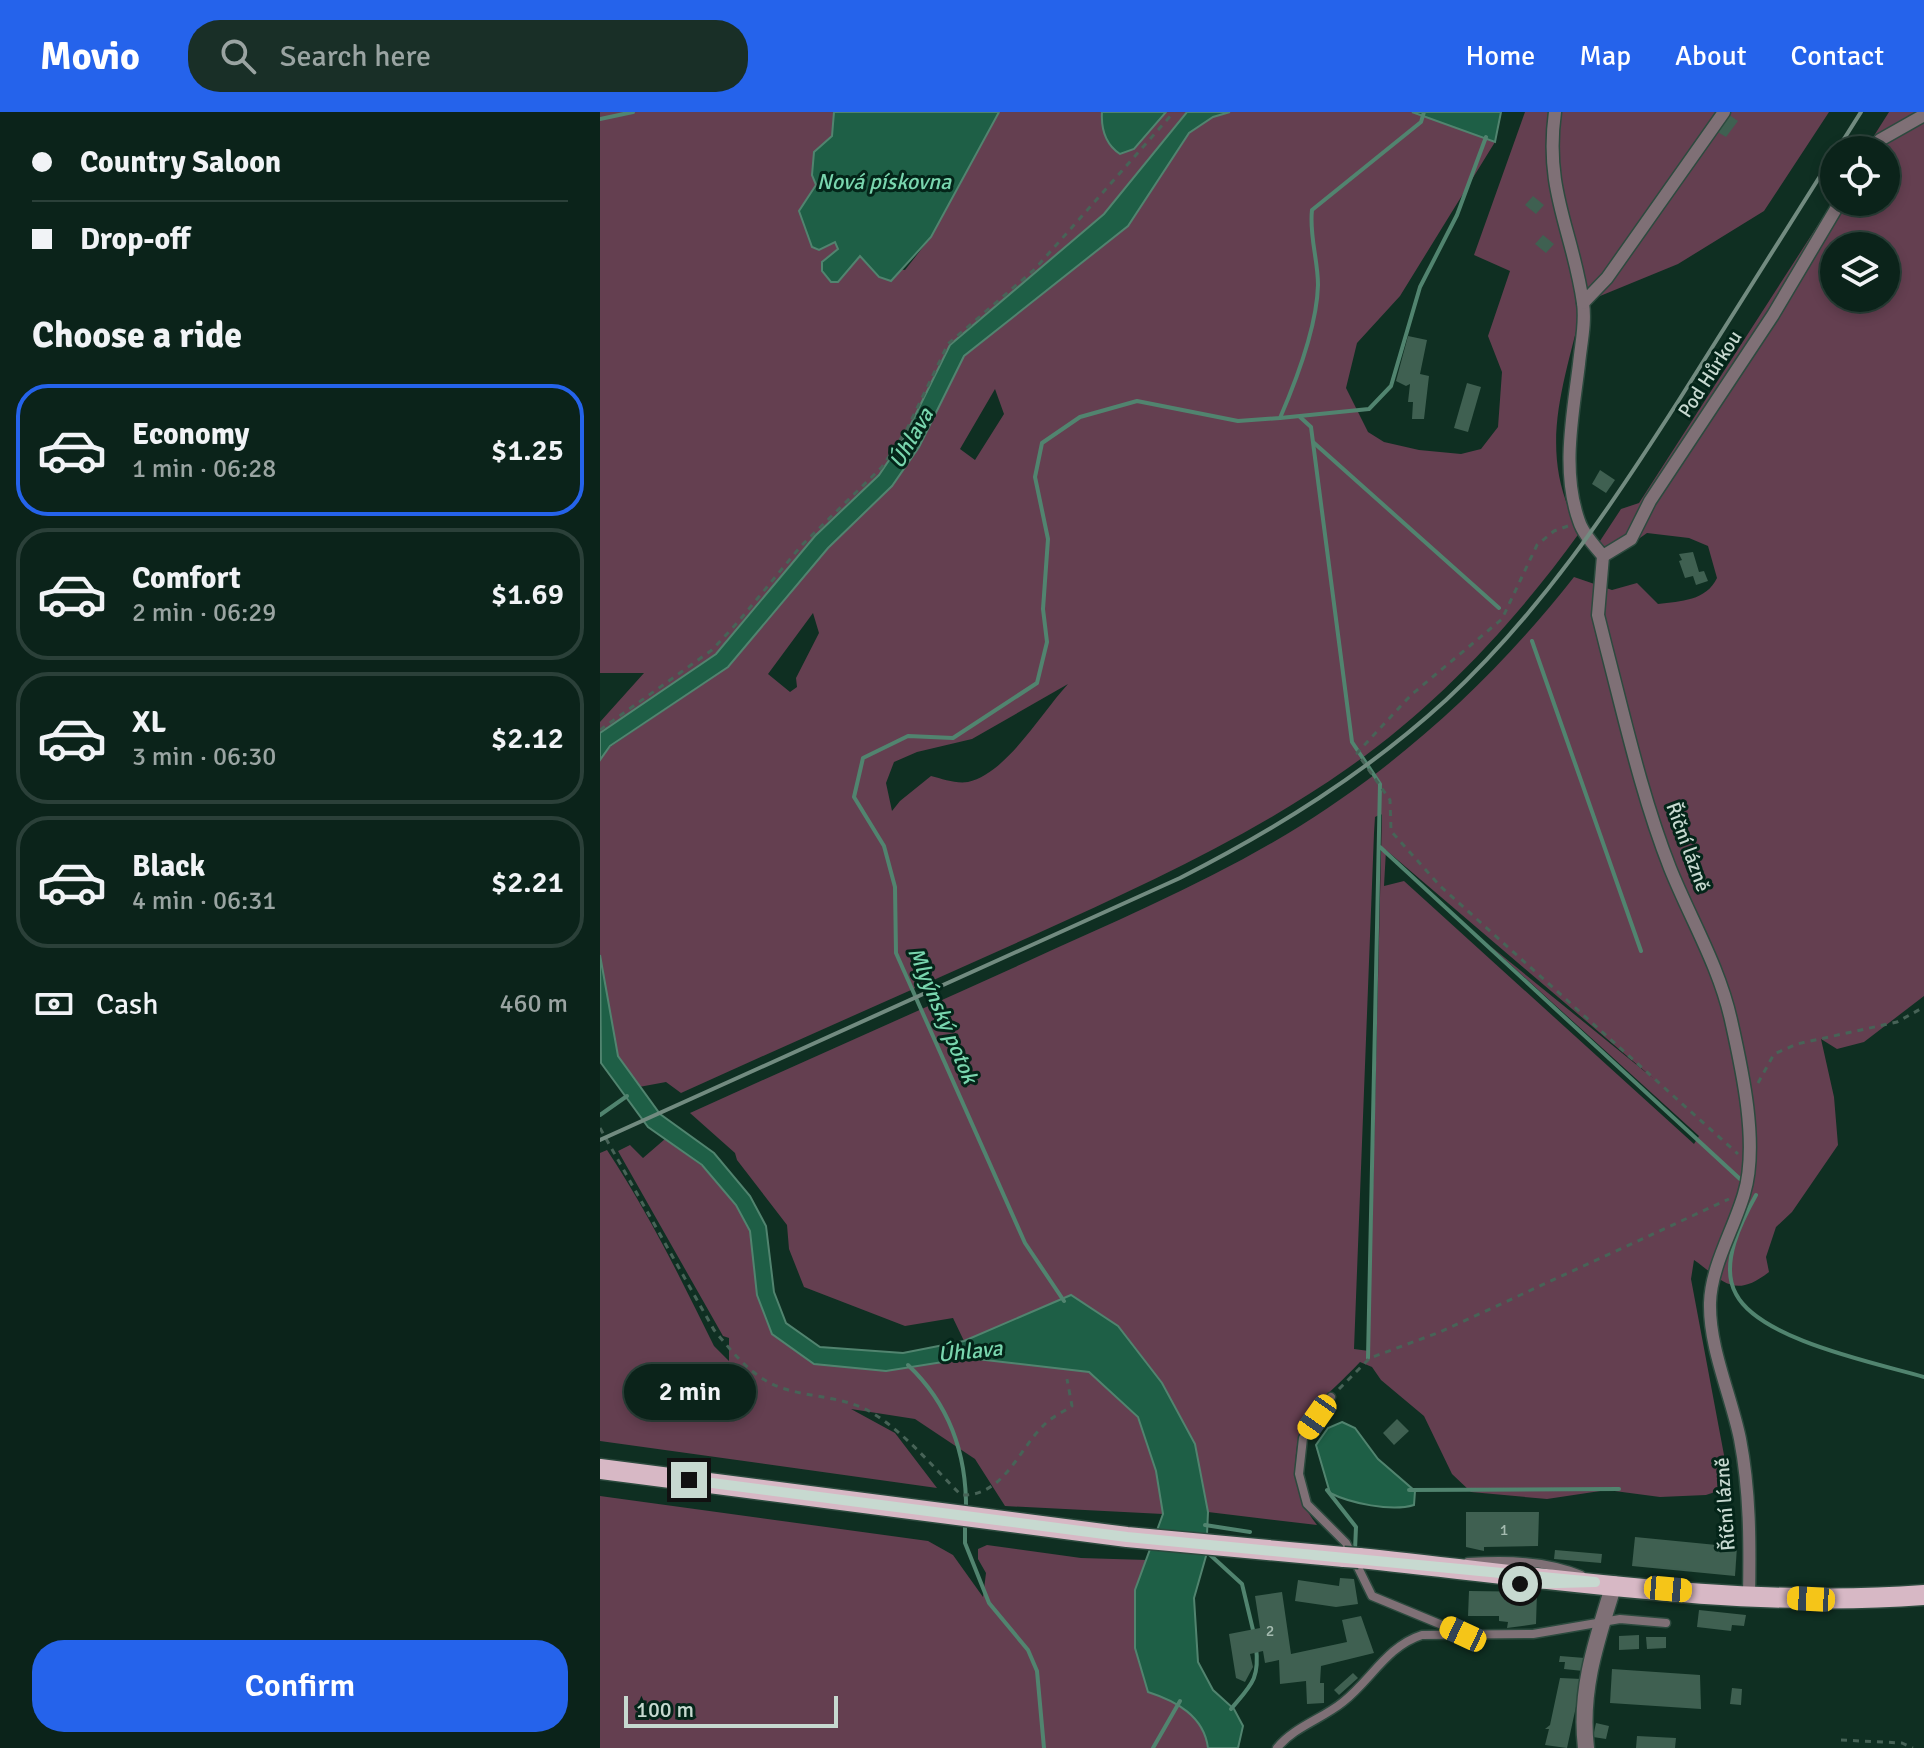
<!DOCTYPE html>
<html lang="en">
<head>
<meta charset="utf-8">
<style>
	body { margin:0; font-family:Signika,sans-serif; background:#192f27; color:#f1f3f6; height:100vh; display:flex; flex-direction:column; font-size:30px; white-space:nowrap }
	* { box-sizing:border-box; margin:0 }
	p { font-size:26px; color:#9aa4a2 }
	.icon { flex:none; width:44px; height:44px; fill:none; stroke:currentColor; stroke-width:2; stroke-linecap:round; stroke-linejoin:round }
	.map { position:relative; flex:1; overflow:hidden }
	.drawer { display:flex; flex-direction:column; background:#0b231a; width:600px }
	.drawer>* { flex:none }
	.guide { display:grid; align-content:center; height:176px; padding:0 32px; background:#0b231a }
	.buttons { position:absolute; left:1220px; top:24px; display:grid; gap:16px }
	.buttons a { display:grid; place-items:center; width:80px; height:80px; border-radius:50%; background:#0b231a; box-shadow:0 4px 12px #0003,0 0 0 2px #2b4039; font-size:40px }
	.scale { position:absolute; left:24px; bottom:20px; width:214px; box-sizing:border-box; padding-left:8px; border:4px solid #c7d9d0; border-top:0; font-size:22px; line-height:28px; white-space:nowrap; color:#c7d9d0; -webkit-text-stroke:6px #042519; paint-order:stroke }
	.end { position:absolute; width:36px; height:36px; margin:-18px; border:10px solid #c7d9d0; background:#111; box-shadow:0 0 0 4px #111 }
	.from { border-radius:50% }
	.bubble { position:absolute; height:56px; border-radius:28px; background:#0b231a; box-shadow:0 4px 12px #0003,0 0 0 2px #2b4039; font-size:26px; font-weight:600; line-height:56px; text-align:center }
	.car { position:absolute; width:24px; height:48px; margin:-24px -12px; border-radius:10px; box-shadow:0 0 6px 2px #0007; background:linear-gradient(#f5c518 24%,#345 0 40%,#f5c518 0 76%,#345 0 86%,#f5c518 0) }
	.guide b { display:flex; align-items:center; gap:28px; height:76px; font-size:30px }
	.guide b+b { border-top:2px solid #2b4039 }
	.guide i { width:20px; height:20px; background:#f1f3f6 }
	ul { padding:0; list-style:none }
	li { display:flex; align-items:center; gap:24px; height:132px; margin:0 16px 12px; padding:0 16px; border:4px solid #2b4039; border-radius:32px }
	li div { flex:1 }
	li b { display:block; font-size:30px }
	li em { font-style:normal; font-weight:600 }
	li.on { border-color:#2563eb }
	li>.icon { width:72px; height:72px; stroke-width:1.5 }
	h2 { padding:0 32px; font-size:36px; line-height:96px }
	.pay { display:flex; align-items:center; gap:20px; height:88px; padding:0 32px; font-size:30px }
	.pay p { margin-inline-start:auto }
	.button { display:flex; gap:16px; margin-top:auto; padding:16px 32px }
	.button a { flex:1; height:92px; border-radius:32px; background:#2563eb; color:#fff; font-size:32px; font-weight:600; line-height:92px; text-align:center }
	header { display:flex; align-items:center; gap:48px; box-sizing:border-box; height:112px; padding:0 40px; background:#2563eb; color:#fff }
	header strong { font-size:38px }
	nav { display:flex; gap:44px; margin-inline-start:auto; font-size:28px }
	.search { width:560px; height:72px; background:#192f27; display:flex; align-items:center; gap:20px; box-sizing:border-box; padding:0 28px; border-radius:32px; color:#9aa4a2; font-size:30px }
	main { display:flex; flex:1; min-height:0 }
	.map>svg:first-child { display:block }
	.green { fill:#643f50; fill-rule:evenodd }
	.water { fill:#1e5f46; stroke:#51846f; stroke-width:2 }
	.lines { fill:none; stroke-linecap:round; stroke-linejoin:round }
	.stream { stroke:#51846f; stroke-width:4 }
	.building { fill:#3f6051 }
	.service-casing { stroke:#2c4a3e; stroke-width:11 }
	.pedestrian-casing { stroke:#2c4a3e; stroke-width:15 }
	.minor-casing { stroke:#2c4a3e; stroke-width:19 }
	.primary-casing { stroke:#2c4a3e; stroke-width:23 }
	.path { stroke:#476357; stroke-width:3; stroke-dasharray:6 6; stroke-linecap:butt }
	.service { stroke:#7f7076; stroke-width:8 }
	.pedestrian { stroke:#7f7076; stroke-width:12 }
	.minor { stroke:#7f7076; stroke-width:16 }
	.primary { stroke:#d7b8c5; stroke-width:20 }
	.rail { stroke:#728b80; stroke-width:4 }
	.primary-bridge-casing { stroke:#2c4a3e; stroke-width:23; stroke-linecap:butt }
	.primary-bridge { stroke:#d7b8c5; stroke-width:20 }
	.route { stroke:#c7d9d0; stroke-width:10 }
	.labels { text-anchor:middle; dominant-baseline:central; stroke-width:6; stroke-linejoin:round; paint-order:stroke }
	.number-label { font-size:16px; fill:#a5bbb0 }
	.street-label { font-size:20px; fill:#c7d9d0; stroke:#042519 }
	.water-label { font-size:22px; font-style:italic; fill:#79d6ae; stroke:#042519 }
</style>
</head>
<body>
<header>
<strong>Movio</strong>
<div class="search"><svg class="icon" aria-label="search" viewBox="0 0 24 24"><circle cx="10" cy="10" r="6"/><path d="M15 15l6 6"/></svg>Search here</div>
<nav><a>Home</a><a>Map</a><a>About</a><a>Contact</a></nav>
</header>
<main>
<section class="drawer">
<div class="guide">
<b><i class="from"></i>Country Saloon</b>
<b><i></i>Drop-off</b>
</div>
<h2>Choose a ride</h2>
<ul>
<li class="on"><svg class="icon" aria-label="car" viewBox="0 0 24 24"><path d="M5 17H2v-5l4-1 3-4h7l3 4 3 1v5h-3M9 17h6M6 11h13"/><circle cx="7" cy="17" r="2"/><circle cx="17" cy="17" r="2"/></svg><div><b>Economy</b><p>1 min · 06:28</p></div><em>$1.25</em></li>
<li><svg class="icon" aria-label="car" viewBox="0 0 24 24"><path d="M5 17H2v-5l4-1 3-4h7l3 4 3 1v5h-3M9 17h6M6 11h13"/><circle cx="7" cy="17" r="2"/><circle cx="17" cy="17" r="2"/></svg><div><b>Comfort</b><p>2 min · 06:29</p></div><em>$1.69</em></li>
<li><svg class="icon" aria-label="car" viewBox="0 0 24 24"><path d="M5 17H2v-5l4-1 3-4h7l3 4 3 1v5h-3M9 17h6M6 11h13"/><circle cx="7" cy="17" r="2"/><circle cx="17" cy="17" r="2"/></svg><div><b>XL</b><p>3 min · 06:30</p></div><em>$2.12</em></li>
<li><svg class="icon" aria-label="car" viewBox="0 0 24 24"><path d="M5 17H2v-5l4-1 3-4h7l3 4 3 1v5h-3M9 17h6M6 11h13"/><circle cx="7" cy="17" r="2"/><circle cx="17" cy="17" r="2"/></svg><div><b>Black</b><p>4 min · 06:31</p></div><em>$2.21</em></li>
</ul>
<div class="pay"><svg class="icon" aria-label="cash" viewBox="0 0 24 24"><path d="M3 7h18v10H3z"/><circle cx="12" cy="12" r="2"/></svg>Cash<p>460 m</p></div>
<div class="button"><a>Confirm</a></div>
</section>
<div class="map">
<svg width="1324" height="1636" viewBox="0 0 1324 1636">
	<rect width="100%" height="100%" fill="#0f2f22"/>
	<!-- green -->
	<g class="green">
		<polygon points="0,0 234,0 232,24 214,40 212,63 216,73 199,99 212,135 219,138 235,130 239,137 222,150 260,144 266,146 269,154 305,158 331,125 399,0 502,0 502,13 534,37 566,0 587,0 504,102 350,233 304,326 279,363 215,424 116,542 0,621 0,610 44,561 0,561"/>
		<path d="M630,0h182l83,30 -95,154 -43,47 -11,45 22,44 16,10 35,8 42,4 20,-5 17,-22 4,-55 -14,-36 22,-65 -36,-16 51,-143h304l-65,99 -86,53 -95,39c-19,83 -48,149 -3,229 -64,89 -142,173 -232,236 -98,69 -206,118 -314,167 -118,53 -236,105 -353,158l-15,-11 -27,5 -21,-31 -18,-101v-195l10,-13 118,-80 100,-119 64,-62 27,-39 45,-91 164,-130 61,-93 24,-16zM395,277l9,25 -29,46 -15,-11zM213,501l6,20 -23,45 1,9 -7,5 -22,-18zM468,572c-26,28 -62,90 -100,98 -12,2 -25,-3 -37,-6l-31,25 -8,10 -6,-28 8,-21 23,-10 55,-13z"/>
		<path d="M1289,0h35v884l-60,46 -27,7 -16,-10 13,58 4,48 -46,67 -16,15 -10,30 3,15c-36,28 -46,8 -75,-12l-3,19 39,208 -24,8 -46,2 -53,-7 -60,9 -76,-7 -19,-18 -28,-58 -43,-36 -9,-13 -12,-5c-35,38 -68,53 -64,111 2,21 8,35 21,52l-109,-13 -13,-68 -124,-148 -107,45 -11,-23 -48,8 -101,-39 -15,-38 -2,-24 -50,-65 -2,-7 -45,-40c112,-51 224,-100 336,-151 88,-40 178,-78 261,-128 111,-67 207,-155 287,-257l38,13 25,-7 21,21c23,-3 48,-3 59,-26l-9,-32 -19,-8 -42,-5 -27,19 -22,-8 23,-35 18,-6 195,-303 52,2v-52h-21zM1234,134h52v52h-52zM781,702l1,1 -13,536 -15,-2 20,-516 1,-16zM786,738l268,229 -165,-134 210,191 -5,8 -290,-263 -20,5z"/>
		<path d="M65,1027l37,27 34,39 14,26 7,64 57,68 72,8 82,-13 121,14 49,45 18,54 7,43 -158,-8 -30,-47 -60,-40 -64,-10 44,24 42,55 -337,-47v-288l7,-3c41,62 74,129 107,196l15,15v-23l-6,-2 -105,-185 12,-6 13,13z"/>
		<path d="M0,1384l328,45 25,14 30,42 3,-24 -8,-14v-10l9,-4 94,13 66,2c-18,48 -13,83 1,132 28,9 57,24 60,56h-608z"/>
	</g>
	<!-- water -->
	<g class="water">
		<polygon points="234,0 399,0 331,125 291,169 279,165 260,144 238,170 231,170 222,159 222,150 238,137 235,130 219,138 212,135 199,99 216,73 212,63 214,40 232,24"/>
		<path d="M502,0h64l-32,37 -14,5c-15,-10 -19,-25 -18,-42z"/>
		<polygon points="587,0 630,0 613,5 589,21 528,114 364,244 319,335 292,374 228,436 128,555 10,634 0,648 0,621 116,542 215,424 279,363 304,326 350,233 504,102"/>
		<polygon points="812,0 901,0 895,30"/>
		<path d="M0,843l18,101 42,58 54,39 36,43 16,30 8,66 12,31 34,24 83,6 61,-12 107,-46 47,31 44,57 33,61 13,68 -2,44 -12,42 4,64 15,28 21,19 9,17 -5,22h-30c-4,-32 -32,-47 -60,-56l-13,-44v-58l28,-76 -7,-43 -18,-54 -49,-45 -121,-14 -82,13 -72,-7 -42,-30 -15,-39 -7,-64 -14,-26 -34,-40 -54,-38 -47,-64z"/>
		<path d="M742,1310l13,6 23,31 37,32 -1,14c-23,7 -64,-2 -84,-12l-14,-48 12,-17z"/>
	</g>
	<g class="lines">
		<!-- stream -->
		<g class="stream">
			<polyline points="0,7 33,0"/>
			<polyline points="700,305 711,315 752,630 780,672 768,1246"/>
			<polyline points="680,306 769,297 791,274 820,175 857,103 886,25"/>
			<polyline points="713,330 899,496"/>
			<polyline points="932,529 1041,839"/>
			<polyline points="780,735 1140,1067"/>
			<polyline points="0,1003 27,984"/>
			<path d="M1156,1083c-14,25 -37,69 -20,99 24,46 140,69 188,83"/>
			<path d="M464,1189l-39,-58 -129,-290 -1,-66 -11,-41 -30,-49 9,-39 45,-22 45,2 84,-55 10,-41 -4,-33 5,-70 -13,-62 7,-34 38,-26 57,-16 101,20 42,-3c16,-37 37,-92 38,-133 0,-26 -9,-49 -6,-75l109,-88 3,-10"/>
			<path d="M308,1253c41,39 59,88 58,146"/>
			<polyline points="727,1378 756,1415 755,1438"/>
			<polyline points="809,1378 1019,1377"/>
			<polyline points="365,1411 365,1431 389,1491 428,1538 437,1559 444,1636"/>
			<polyline points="605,1413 650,1420"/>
			<polyline points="607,1440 642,1472 654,1522"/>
			<path d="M631,1597c20,-24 29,-30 25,-62"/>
			<polyline points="553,1636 580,1589"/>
		</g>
	</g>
	<!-- building -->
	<g class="building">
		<polygon points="1128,2 1138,9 1126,25 1116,19"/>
		<polygon points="933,84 944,93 936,102 925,93"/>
		<polygon points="943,123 954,132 946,141 935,132"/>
		<polygon points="808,224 827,228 820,262 829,264 824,307 812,307 813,290 808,290 810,272 806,274 796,269"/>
		<polygon points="867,271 881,275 868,320 854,316"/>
		<polygon points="1000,358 1015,368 1006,381 992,372"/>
		<polygon points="1093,440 1099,460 1104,459 1108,469 1096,473 1093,464 1085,466 1079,449 1082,448 1079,442"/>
		<polygon points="797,1307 809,1319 794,1333 783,1321"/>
		<polygon points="866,1400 939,1400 938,1434 884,1435 884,1439 866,1435"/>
		<polygon points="1035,1425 1137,1435 1135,1464 1032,1454"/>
		<polygon points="955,1438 1002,1442 1001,1451 954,1447"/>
		<polygon points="740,1466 754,1467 758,1492 736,1495 695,1489 698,1468 739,1474"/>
		<polygon points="869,1479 937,1480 936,1512 907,1516 908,1510 899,1509 899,1504 868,1504"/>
		<polygon points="682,1480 691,1542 747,1530 742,1508 761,1504 774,1541 721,1554 720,1571 724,1571 724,1591 707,1592 706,1569 680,1572 679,1548 665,1551 663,1539 650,1542 653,1555 645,1570 636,1566 629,1522 660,1516 655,1484"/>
		<polygon points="1099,1498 1146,1503 1144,1514 1132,1513 1131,1519 1097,1515"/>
		<polygon points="1039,1523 1039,1537 1019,1538 1019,1524"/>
		<polygon points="1046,1525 1066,1525 1066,1536 1047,1537"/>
		<polygon points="960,1544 985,1546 983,1559 964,1557 965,1550 959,1550"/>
		<polygon points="1012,1557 1100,1563 1101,1597 1010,1591"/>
		<polygon points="753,1561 758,1566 739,1583 734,1578"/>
		<polygon points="960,1566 982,1567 967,1636 945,1633 949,1617 945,1617 950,1613"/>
		<polygon points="1132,1576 1142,1577 1141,1593 1130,1592"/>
		<polygon points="996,1611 1009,1614 1006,1627 993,1625"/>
		<polygon points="1037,1624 1076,1626 1075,1636 1036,1636"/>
	</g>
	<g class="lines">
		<defs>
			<g id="service">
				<polyline points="731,1285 703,1326 699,1362 707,1392 746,1431 772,1484 859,1520"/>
				<path d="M868,1450c38,-2 78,-2 113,13"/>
				<path d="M677,1636c17,-21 45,-29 66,-46 28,-22 44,-56 79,-67l111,-1 87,-15 46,4"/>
			</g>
			<g id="pedestrian">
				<path d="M955,0c-11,79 18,119 28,191 3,20 -2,40 -4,61 -6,50 -18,107 0,157 4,13 15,24 24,35l-5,59 8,32c19,73 36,150 64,221 20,50 49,98 61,152 11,49 28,125 13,174 -10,35 -33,72 -34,109 -1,45 21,92 30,136 10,52 10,104 9,157"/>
				<polyline points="1274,38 1280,28 1324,3"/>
				<polyline points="983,191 1007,166 1124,0"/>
				<polyline points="1003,444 1031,427 1050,389 1173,203 1240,90"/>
			</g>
			<path id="minor" d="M986,1636c-7,-58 11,-109 28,-164"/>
			<g id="primary">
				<polyline points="0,1357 527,1425 744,1445"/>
				<path d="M759,1446c185,19 379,51 565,37"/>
			</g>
		</defs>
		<!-- service casing -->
		<use href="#service" class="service-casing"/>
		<!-- pedestrian casing -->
		<use href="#pedestrian" class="pedestrian-casing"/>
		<!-- minor casing -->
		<use href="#minor" class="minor-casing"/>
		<!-- primary casing -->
		<use href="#primary" class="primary-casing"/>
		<!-- path -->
		<g class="path">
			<polyline points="968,414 954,419 937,433 902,507 811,583 757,641 790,688 791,719 840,774 1138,1042"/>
			<polyline points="0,618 112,538 138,510 201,434 282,355 307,317 348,232 435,157 574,0"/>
			<polyline points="1158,971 1174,942 1197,932 1297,910 1324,895"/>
			<path d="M0,1016l114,202c20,24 40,50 71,59 29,9 63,8 89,25 33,21 60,54 87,81 43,2 58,-47 84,-71 7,-7 18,-12 27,-18l-5,-27"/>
			<polyline points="739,1277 770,1246 840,1220 1129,1087"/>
			<polyline points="1241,1628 1302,1631 1313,1636"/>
		</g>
		<!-- service -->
		<use href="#service" class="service"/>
		<!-- pedestrian -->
		<use href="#pedestrian" class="pedestrian"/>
		<!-- minor -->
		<use href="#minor" class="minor"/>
		<!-- primary -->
		<use href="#primary" class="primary"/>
		<!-- rail -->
		<g class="rail">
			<polyline points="1237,38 1261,0"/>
			<path d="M0,1028l580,-262c96,-49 186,-105 266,-178 94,-87 164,-192 233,-300 52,-82 103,-164 155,-246"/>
		</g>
		<defs>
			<polyline id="primary-bridge" points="744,1445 759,1446"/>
		</defs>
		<!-- primary-bridge casing -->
		<use href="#primary-bridge" class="primary-bridge-casing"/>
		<!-- primary-bridge -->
		<use href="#primary-bridge" class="primary-bridge"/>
	</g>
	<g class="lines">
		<!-- route -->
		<polyline class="route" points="89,1368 527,1425 995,1470 920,1472"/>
	</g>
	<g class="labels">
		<!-- number labels -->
		<g class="number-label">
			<text x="904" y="1418">1</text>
			<text x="670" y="1519">2</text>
		</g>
		<!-- street labels -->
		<g class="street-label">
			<text transform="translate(1110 262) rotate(-57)">Pod Hůrkou</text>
			<text transform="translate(1088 735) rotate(70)">Říční lázně</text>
			<text transform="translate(1125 1392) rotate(-94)">Říční lázně</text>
		</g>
		<!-- water labels -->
		<g class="water-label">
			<text x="284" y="69">Nová pískovna</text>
			<text transform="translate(311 326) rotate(-60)">Úhlava</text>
			<text transform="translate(343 903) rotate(67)">Mlyýnský potok</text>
			<text transform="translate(370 1239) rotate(-6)">Úhlava</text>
		</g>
	</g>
</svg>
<div class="buttons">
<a><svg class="icon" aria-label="locate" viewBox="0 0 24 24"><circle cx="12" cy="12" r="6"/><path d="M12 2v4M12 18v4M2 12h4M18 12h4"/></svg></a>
<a><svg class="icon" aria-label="layers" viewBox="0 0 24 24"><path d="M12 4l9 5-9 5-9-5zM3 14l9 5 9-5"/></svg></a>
</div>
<div class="scale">100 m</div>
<i class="end from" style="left:920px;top:1472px"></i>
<i class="end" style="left:89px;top:1368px"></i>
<div class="bubble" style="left:24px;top:1252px;width:132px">2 min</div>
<i class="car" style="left:717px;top:1305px;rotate:215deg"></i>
<i class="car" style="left:1068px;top:1477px;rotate:95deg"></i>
<i class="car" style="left:1211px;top:1487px;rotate:273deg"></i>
<i class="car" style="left:863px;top:1522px;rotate:295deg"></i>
</div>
</main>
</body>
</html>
